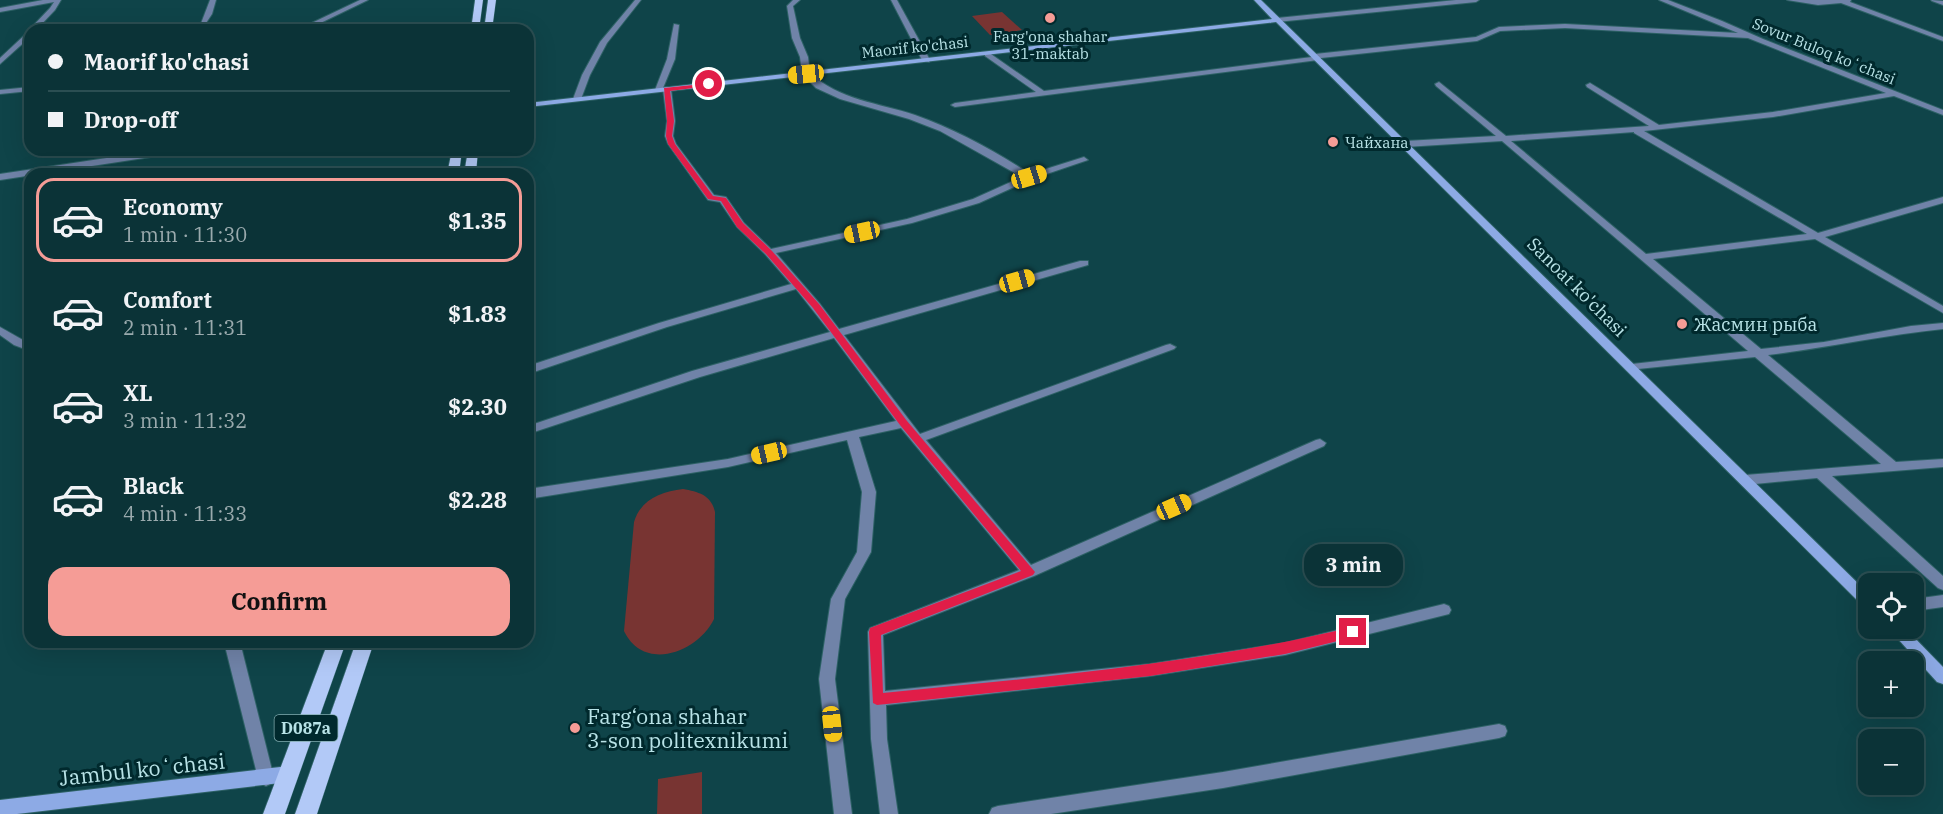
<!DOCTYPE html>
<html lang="en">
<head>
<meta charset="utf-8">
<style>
	body { margin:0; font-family:"IBM Plex Serif",serif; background:#143b3f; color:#f1f3f6; height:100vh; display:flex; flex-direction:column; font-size:22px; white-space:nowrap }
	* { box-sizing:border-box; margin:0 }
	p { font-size:20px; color:#9aaaad }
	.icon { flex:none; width:33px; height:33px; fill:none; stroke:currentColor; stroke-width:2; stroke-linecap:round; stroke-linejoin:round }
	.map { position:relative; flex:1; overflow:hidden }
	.sheet { position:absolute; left:24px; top:168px; width:510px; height:480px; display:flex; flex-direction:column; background:#0b3337; border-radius:18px; box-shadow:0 6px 24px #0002,0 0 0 2px #2b4e52 }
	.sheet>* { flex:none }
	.banner { position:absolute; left:24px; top:24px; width:510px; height:132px; border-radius:18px; box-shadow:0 6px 24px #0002,0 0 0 2px #2b4e52; display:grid; align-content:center; height:132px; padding:0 24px; background:#0b3337 }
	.buttons { position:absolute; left:1858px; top:573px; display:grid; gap:12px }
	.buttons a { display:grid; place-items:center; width:66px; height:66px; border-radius:12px; background:#0b3337; box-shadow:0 6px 24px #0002,0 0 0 2px #2b4e52; font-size:30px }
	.end { position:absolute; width:27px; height:27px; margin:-14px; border:8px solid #e11d48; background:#fff; box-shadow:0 0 0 3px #fff }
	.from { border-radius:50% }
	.bubble { position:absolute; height:42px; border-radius:18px; background:#0b3337; box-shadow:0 6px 24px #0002,0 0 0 2px #2b4e52; font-size:20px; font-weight:800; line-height:42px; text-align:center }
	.car { position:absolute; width:18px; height:36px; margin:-18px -9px; border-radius:8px; box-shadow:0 0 4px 2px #0007; background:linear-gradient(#f5c518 24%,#345 0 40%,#f5c518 0 76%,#345 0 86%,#f5c518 0) }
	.banner b { display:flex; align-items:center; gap:21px; height:57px; font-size:22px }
	.banner b+b { border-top:2px solid #2b4e52 }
	.banner i { width:15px; height:15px; background:#f1f3f6 }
	ul { padding:10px 0 0; list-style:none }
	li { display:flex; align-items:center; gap:18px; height:84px; margin:0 12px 9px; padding:0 12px; border:3px solid transparent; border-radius:18px }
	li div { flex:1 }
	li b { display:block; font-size:22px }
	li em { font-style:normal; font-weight:800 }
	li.on { border-color:#f59c96 }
	li>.icon { width:54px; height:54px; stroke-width:1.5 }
	.primary-button { display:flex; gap:12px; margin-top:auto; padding:12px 24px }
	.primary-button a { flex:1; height:69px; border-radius:18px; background:#f59c96; color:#111; font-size:24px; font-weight:800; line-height:69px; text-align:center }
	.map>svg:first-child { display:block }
	.green { fill:#783432 }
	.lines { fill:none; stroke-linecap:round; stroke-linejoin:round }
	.street-casing { stroke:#2d6165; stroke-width:2 }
	.secondary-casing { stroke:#2d6165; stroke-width:2 }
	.primary-casing { stroke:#2d6165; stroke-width:1 }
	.street { fill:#7083a8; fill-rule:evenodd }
	.secondary { fill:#8daae5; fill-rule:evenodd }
	.primary { fill:#b2c9f7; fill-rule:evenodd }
	.route { fill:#e11d48 }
	.poi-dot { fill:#f59c96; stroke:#00292d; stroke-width:2 }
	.labels { text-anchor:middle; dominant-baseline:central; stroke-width:6; stroke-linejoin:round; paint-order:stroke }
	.far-poi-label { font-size:15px; fill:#b8e3e7; stroke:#00292d }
	.far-street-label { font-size:15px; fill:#b8e3e7; stroke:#00292d }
	.shield { fill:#00292d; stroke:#81abaf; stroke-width:1.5 }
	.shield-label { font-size:16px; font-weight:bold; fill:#b8e3e7 }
	.street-label { font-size:18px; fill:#b8e3e7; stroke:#00292d }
	.poi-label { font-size:18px; fill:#b8e3e7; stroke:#00292d; text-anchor:start }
	.near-poi-label { font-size:21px; fill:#b8e3e7; stroke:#00292d; text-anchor:start }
	.near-street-label { font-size:21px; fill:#b8e3e7; stroke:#00292d }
</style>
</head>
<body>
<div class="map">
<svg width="1943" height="814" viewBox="0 0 1943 814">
	<rect width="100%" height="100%" fill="#0f4449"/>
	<!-- green -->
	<g class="green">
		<polygon points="1002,12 1022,30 990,35 972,16"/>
		<path d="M683,489c16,3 28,6 32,23l-1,107c-16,33 -70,54 -90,12l10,-109c7,-23 27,-30 49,-33z"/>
		<polygon points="702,772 702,814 657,814 658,779"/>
	</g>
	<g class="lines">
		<defs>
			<g id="street">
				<polygon points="43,0 61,0 55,10 36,30 30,30 30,37 0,64 0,58 29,31 30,29 50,8 54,2 0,12 0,8"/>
				<polygon points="210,0 216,0 212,14 204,26 200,26"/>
				<polygon points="360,0 368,0 306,30 297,30"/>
				<polygon points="635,0 641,0 607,43 590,75 581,99 574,101 573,99 582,75 600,42"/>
				<path d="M793,0h7l-7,6 7,32 8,19 2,16c29,27 69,30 105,42 40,14 80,36 115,59l54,-17 4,3 -56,19 -53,24 -67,20 -136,30 44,51 19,25 241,-68h8v4l-244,70 76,99 246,-89 4,-1 6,3 -2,2 -248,91 105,125 285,-125 4,-1 6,4 -2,3 -290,130 -151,59 2,56 265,-27 135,-21 159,-39 5,2 2,4 -2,4 -164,41 -135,21 -264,29 1,34 11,75h-18l-9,-75 -3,-107 2,-4 149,-58 -118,-142 -42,9 17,55 -5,60 -26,47 -10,80 17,135h-18l-15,-135 12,-80 26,-47 5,-60 -15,-52 -119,27 -200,32v-10l200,-30 168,-38 -62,-83 -134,39 -172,57v-8l164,-55 138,-39 -34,-43 -129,38 -139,47v-8l131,-43 132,-39 -26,-30 -28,-27 -17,-25 -12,-2 -40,-56 -3,-8 2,-15 -4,-32 -4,3 -4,-2 12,-31 7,-35 5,1 -4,34 -12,29 4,-1 4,2 4,32 -2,15 3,8 38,51 12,2 18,26 27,26 136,-30 66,-20 49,-22 -82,-46 -31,-12 -69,-20 -24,-11 -14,-14 -2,-17 -8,-19 -5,-32z"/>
				<polygon points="891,0 897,0 930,60 929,62 922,60"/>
				<polygon points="1456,0 1479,0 1476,2 1277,22 1274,20 1277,18"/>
				<path d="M1659,0h9l54,21 41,18 180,71v5l-49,-19 -121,21 -129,14 174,102 125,-36v6l-118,34 118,69v7l-128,-74 -162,20 108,90 63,-7 87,-16 32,-3v6c-59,6 -117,19 -175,26l128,107 47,-3v8l-111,9 111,100v14l-5,-2 -121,-110 -72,7 -5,-2 -1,-3 1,-3 5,-2 136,-11 -126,-107 -127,13 -2,-2 2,-2 4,-2 116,-13 -246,-210 -97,6 -4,-3 4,-3 91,-5 -60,-50 -1,-2 4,-2 67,54 143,-10 -62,-39 -1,-2 4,-2 69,42 114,-13 113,-19 -138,-55 -183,-10 -65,3 -23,10 -156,17 -3,2 -363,47 -4,-2 4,-2 81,-11 -51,-36v-4h3l56,39 268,-34 3,-3 161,-17 23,-10 66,-3 173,9zM1634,132v1l173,101 -161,20 -135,-113z"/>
				<polygon points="1787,0 1851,0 1850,2 1943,37 1943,41 1841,3 1818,5"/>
				<polygon points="1931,0 1943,1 1943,5 1932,1"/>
				<polygon points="30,87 30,91 0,94 0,90"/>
				<polygon points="160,150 181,150 177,153 0,180 0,174"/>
				<polygon points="0,327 30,344 30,351 14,345 0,335"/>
				<polygon points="1943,595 1943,607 1914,611 1914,599"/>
				<polygon points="224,642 240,642 274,778 272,783 266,786 260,783 258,778"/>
				<polygon points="1499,724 1505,726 1507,731 1505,736 1499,738 1223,788 1051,814 989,814 992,808 998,806 1223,772"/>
			</g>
			<g id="secondary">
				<polygon points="1254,0 1261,0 1869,594 1869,609 1864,607 1276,22 528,107 528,103 1272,19"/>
				<polygon points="1888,628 1905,628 1943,667 1943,684 1937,682"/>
				<polygon points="289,766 295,769 297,774 295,779 289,782 17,814 0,814 0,800"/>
			</g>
			<g id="primary">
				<polygon points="475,0 483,0 479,30 471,30"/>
				<polygon points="488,0 496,0 492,30 484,30"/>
				<polygon points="452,150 462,150 459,174 447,174"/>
				<polygon points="468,150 478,150 476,174 464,174"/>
				<polygon points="328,642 346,642 285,814 263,814"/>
				<polygon points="356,642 374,642 317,814 295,814"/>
			</g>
		</defs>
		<!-- street casing -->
		<use href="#street" class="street-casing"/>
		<!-- secondary casing -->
		<use href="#secondary" class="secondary-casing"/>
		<!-- primary casing -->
		<use href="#primary" class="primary-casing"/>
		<!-- street -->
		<use href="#street" class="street"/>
		<!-- secondary -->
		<use href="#secondary" class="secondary"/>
		<!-- primary -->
		<use href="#primary" class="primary"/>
	</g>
	<!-- route -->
	<path class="route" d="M712,83l-3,3 -39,5 4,30 -2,15 3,8 38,52 13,2 17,25 29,28 47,53 88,117 128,151 -2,3 -152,60 2,58c158,-16 316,-29 470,-66l5,2v7l-73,18 -135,22 -273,29 -4,-2 -4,-71 1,-4 151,-57 -121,-146 -87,-117 -47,-54 -29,-27 -16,-26 -13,-2 -40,-55 -2,-8 1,-15 -3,-33z"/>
	<!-- markers -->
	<g class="poi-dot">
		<circle cx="1050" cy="18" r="6"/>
		<circle cx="1333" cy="142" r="6"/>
		<circle cx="1682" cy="324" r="6"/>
		<circle cx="575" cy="728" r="6"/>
	</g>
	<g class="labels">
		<!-- far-poi labels -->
		<g class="far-poi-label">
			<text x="1050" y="36">Farg'ona shahar<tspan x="1050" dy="17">31-maktab</tspan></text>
			<text x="1345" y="142" text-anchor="start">Чайхана</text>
		</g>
		<!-- far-street labels -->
		<g class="far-street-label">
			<text transform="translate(915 47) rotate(-6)">Maorif ko'chasi</text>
			<text transform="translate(1824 51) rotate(22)">Sovur Buloq koʻchasi</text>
		</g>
		<!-- shield labels -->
		<rect class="shield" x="274.5" y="715" width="63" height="26" rx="4.5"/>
		<g class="shield-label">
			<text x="306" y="728">D087a</text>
		</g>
		<!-- street labels -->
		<g class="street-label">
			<text transform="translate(1577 287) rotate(45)">Sanoat ko'chasi</text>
		</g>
		<!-- poi labels -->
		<g class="poi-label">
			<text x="1694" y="324">Жасмин рыба</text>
		</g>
		<!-- near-poi labels -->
		<g class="near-poi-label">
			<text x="587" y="716">Farg‘ona shahar<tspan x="587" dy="24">3-son politexnikumi</tspan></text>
		</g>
		<!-- near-street labels -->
		<g class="near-street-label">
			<text transform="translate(142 769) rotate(-6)">Jambul koʻchasi</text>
		</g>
	</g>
</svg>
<div class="buttons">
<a><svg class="icon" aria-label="locate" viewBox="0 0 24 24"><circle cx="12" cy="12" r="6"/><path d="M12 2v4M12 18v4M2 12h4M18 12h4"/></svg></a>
<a>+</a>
<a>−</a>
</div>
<i class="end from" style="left:709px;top:84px"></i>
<i class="end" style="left:1353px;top:632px"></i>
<div class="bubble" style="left:1304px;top:544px;width:99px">3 min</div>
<i class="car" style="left:806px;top:74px;rotate:264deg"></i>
<i class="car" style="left:1029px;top:177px;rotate:73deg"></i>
<i class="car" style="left:862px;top:232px;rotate:258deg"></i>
<i class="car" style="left:1017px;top:281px;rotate:74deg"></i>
<i class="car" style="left:769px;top:453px;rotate:257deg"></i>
<i class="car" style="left:1174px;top:507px;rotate:66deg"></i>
<i class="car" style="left:832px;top:724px;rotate:174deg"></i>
<div class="banner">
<b><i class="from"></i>Maorif ko'chasi</b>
<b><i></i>Drop-off</b>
</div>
<section class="sheet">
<ul>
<li class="on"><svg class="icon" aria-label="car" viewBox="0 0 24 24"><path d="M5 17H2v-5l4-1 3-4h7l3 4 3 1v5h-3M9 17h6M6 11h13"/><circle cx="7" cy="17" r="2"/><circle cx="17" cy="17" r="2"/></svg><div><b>Economy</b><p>1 min · 11:30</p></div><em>$1.35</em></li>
<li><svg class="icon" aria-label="car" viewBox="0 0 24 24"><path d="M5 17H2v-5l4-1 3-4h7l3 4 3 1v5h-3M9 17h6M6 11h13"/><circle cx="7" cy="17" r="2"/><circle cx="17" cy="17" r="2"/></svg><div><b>Comfort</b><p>2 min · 11:31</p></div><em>$1.83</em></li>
<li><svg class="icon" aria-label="car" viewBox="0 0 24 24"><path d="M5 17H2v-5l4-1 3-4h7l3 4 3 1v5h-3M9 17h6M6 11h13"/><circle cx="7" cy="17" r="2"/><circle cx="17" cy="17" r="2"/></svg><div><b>XL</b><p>3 min · 11:32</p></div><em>$2.30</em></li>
<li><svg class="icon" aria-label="car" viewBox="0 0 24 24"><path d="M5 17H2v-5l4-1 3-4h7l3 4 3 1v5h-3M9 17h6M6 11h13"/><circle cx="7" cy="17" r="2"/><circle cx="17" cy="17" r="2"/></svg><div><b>Black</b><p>4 min · 11:33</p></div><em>$2.28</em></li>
</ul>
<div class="primary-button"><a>Confirm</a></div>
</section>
</div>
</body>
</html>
